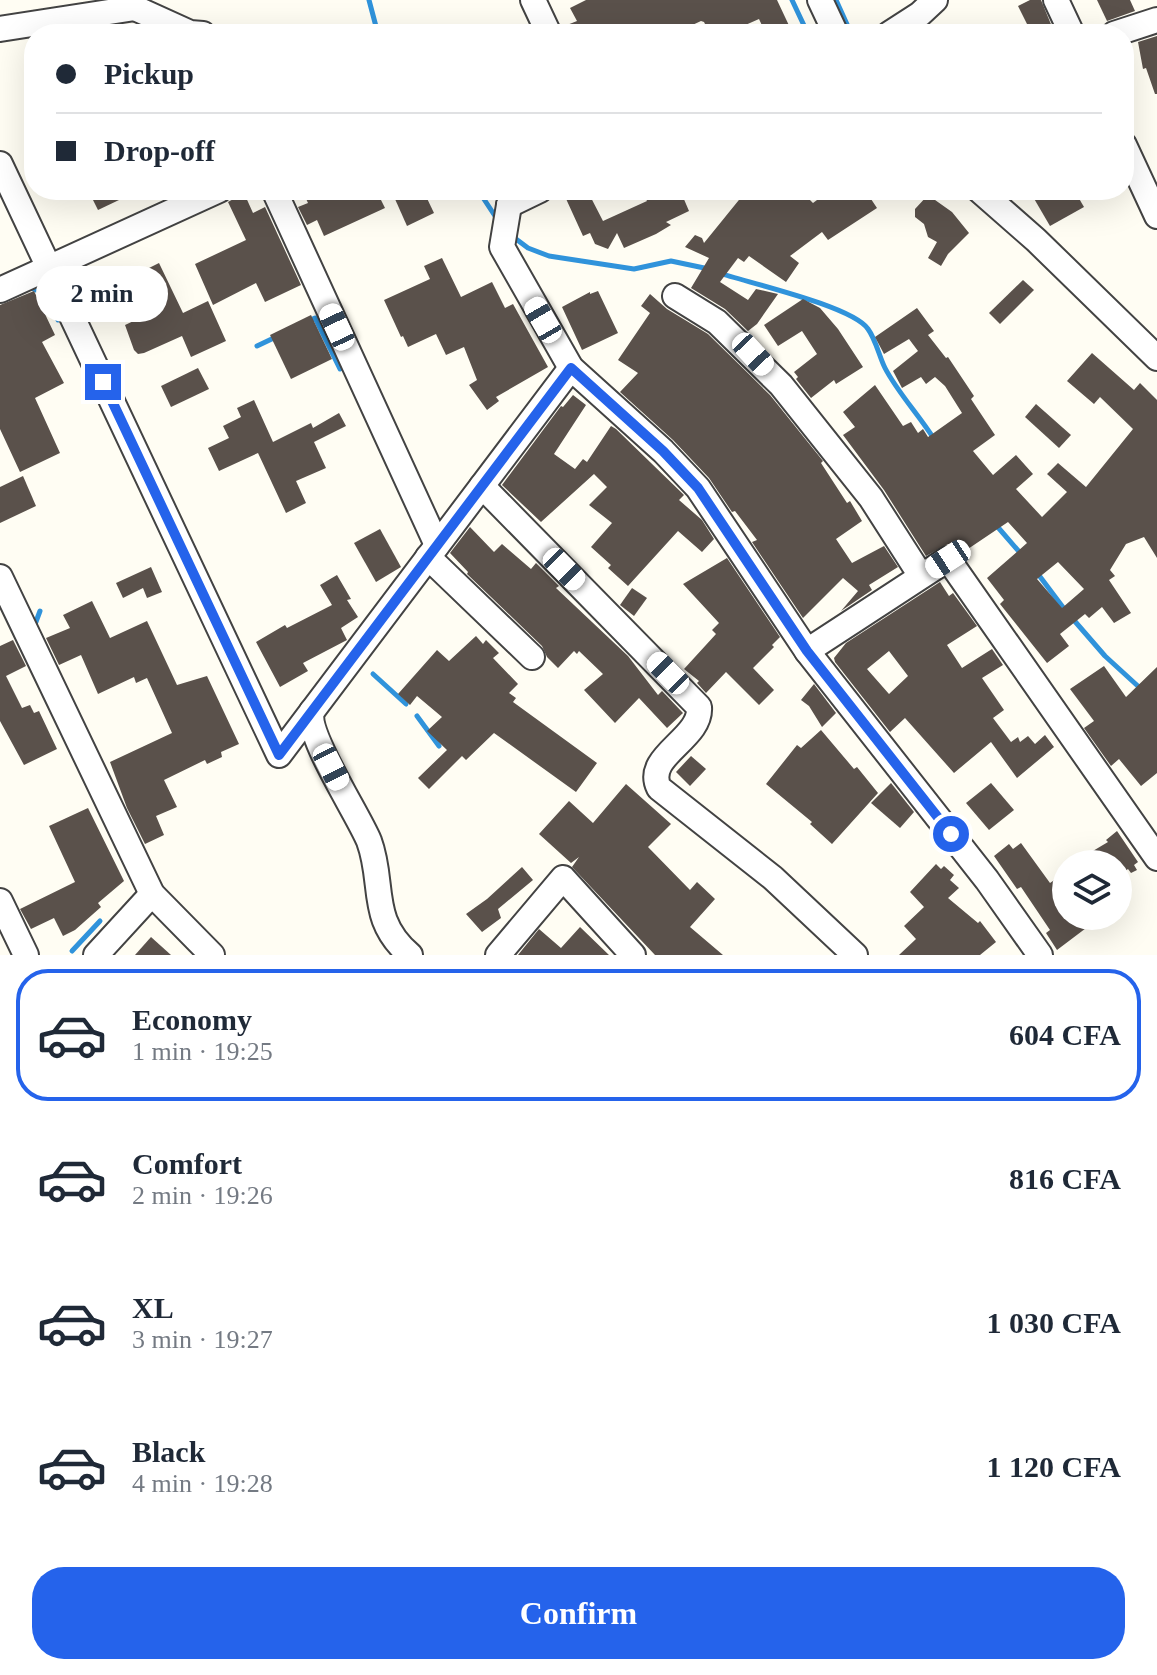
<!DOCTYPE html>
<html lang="en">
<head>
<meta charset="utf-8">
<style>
	body { margin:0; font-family:Georgia,serif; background:#f2f2f3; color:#1f2937; height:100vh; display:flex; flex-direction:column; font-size:30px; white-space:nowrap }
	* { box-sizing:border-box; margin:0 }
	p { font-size:26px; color:#747a83 }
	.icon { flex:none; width:44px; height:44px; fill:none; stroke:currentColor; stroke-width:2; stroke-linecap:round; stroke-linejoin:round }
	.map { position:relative; height:955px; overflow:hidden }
	.sheet { display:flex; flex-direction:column; background:#fff; flex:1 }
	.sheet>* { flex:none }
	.banner { position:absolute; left:24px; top:24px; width:1110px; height:176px; border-radius:32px; box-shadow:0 8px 32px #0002; display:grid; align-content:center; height:176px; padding:0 32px; background:#fff }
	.tools { position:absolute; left:1052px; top:850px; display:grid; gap:16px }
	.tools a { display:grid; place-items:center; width:80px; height:80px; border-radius:50%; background:#fff; box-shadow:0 8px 32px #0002; font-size:40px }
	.end { position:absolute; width:36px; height:36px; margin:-18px; border:10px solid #2563eb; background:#fff; box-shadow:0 0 0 4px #fff }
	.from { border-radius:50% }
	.bubble { position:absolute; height:56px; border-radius:28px; background:#fff; box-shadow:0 8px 32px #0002; font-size:26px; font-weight:800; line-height:56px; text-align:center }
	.car { position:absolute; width:24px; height:48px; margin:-24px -12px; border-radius:10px; box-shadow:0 0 6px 2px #0007; background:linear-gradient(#fff 24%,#345 0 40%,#fff 0 76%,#345 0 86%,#fff 0) }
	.banner b { display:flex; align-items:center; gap:28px; height:76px; font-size:30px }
	.banner b+b { border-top:2px solid #e0e1e3 }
	.banner i { width:20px; height:20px; background:#1f2937 }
	ul { padding:14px 0 0; list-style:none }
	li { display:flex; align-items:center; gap:24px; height:132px; margin:0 16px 12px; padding:0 16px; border:4px solid transparent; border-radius:32px }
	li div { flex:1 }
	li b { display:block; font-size:30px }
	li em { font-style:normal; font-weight:800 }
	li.current { border-color:#2563eb }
	li>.icon { width:72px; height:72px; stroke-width:1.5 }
	.action { display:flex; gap:16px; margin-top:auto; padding:16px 32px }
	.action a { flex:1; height:92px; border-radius:32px; background:#2563eb; color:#fff; font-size:32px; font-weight:800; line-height:92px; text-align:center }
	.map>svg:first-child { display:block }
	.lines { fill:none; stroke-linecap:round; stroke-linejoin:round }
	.stream { stroke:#3093db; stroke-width:5 }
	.building { fill:#5a514b; fill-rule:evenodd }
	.minor-casing { stroke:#434343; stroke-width:28 }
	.minor { stroke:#fff; stroke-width:24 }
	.route { stroke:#2563eb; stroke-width:10 }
</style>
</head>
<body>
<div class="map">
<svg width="1157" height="955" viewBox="0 0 1157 955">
	<rect width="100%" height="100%" fill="#fffdf3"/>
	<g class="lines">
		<!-- stream -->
		<g class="stream">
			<polyline points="369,0 378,34"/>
			<polyline points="792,0 808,34"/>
			<polyline points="836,0 850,31"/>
			<polyline points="478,190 497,219"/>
			<polyline points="512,236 528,248 549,256 634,269 671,261 709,269"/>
			<path d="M719,273c30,10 133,33 149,56 8,11 11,27 17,39 13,25 34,47 49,71"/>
			<polyline points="26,286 46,294 58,320"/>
			<polyline points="70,289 71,275 78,265"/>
			<polyline points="308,321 315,318 340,369"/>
			<polyline points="257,346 278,336"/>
			<polyline points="996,525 1021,554"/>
			<polyline points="1038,574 1065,610"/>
			<polyline points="1072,618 1105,656 1140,688"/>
			<polyline points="34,627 40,611"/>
			<polyline points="373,674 406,704"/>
			<polyline points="417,716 439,746"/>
			<polyline points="72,951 100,921"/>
		</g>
	</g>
	<!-- building -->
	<g class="building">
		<polygon points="586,0 777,0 793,34 766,34 759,19 725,34 710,34 704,22 701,21 673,34 564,34 562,27 577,21 570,8"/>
		<polygon points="1030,0 1041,0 1055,34 1032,34 1018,6"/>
		<polygon points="1097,0 1130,0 1135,11 1107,21"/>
		<polygon points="1157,36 1157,94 1155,94 1146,68 1143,69 1138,42"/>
		<polygon points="88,190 140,190 98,210"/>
		<polygon points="302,190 376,190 385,208 324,236 317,220 307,225 298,207 308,203"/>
		<polygon points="414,190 423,190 434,213 407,226 395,199"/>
		<polygon points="562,190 587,190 603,221 647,201 641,190 680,190 689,211 666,222 671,225 656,234 624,248 617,233 608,249 595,244 590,233 583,236"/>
		<polygon points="747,190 800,190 813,203 829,191 835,199 849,190 865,190 877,208 828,240 822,232 790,256 799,263 786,282 749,256 744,262 738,258 720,282 748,300 756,289 778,294 757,324 748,331 725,309 691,288 709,258 685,247 695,235 702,238 704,243"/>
		<polygon points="1029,190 1074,190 1084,207 1050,226"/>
		<polygon points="244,193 253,213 265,207 301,285 265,302 256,283 213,305 195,264 246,240 228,202"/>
		<polygon points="928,195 952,212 969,233 948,254 941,266 928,258 937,242 928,237 924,224 915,217 915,209"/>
		<polygon points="442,258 461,297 492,282 505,308 513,304 548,367 496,397 499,401 487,410 469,385 477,380 464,347 446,355 436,334 408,347 403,336 401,337 384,300 430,279 424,266"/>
		<polygon points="159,263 183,313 208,301 226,341 191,357 182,336 144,353 138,354 134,350 125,325 140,318 123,281"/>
		<polygon points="1023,280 1034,290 1000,324 989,313"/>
		<polygon points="34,291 55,335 42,342 64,383 35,398 60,453 20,472 0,429 0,305"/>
		<polygon points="598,291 618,333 582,350 562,307 590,292 590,294"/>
		<polygon points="650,294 667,309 708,334 770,395 823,461 821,463 847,503 850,501 862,521 836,539 852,563 884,546 898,567 869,585 872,590 841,611 858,591 843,578 803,618 752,542 757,540 735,511 732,512 709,478 673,440 620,392 638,373 618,360 650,313 641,306"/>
		<polygon points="803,299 820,308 838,329 863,367 836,384 834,380 811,398 796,379 798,377 794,372 817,354 802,331 778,346 764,325"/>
		<path d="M917,308l17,23 -6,4 18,23 2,-1 26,39 -3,3 24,36 -22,16 20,24 23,-20 17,19 -17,15 26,28 25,-25 -20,-18 11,-11 28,24 47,-58 -33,-32 -6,7 -27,-23 25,-28 42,37 6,-7 17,17v158l-13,-21 -18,7 -16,26 5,6 -6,4 22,33 -17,10 -12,-16 -13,11 -4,-4 -25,20 9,12 -22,17 -47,-59 4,-4 -17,-22 40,-35 -19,-21 -46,31 -7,-7 -7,-2 -22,12 -42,-66 -41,-55 12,-8 -12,-15 32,-27 28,41 8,-4 7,11 5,-4 5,8 34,-24 -17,-27 -10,-9 -9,7 -5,-7 -19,11 -9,-17 25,-20 -9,-12 -25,15 -9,-17zM1058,562l26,27 -22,19 -25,-29z"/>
		<polygon points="311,315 332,359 291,379 270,335"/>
		<polygon points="198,368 209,389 171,407 161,386"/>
		<polygon points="573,395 586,405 554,454 575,469 583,459 587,462 611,426 616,429 684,495 679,500 702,520 714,539 702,552 678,531 628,586 608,568 611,565 591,547 612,523 589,505 607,487 594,474 541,522 502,485 561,406 563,407"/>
		<polygon points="254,400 273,442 311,423 313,428 339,413 346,426 314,442 326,468 296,481 306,503 286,513 258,453 219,471 208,448 229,438 223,426 241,417 237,408"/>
		<polygon points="1036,404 1071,435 1059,448 1025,417"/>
		<polygon points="23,476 36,506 0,523 0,487"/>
		<polygon points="470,527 494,552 502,544 531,569 536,563 559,586 556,588 628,656 658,695 662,691 683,713 667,728 639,698 615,723 584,690 603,674 579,651 577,654 574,651 558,668 547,657 542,646 467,574 468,572 450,553"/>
		<polygon points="380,529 401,567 376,582 354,543"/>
		<polygon points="727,558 780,637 772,645 774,647 753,668 774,690 759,705 726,672 706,693 697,683 699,681 684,669 716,634 712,630 719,623 683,584"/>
		<polygon points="151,567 162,592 147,598 143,588 123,598 116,583"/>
		<polygon points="337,575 351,599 347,600 358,617 341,628 347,640 303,663 308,671 280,687 256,642 285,625 287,628 332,605 320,585"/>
		<path d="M940,582l9,14 4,-3 24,33 -30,19 15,23 30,-19 11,16 -21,13 22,32 -11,8 18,24 7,-5 2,5 8,-6 7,8 10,-9 9,12 -37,31 -26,-36 -37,31 -49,-55 -15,14 -55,-70 -1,-4 12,-15zM889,651l19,25 -19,18 -22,-25z"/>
		<polygon points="632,588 647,598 634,616 620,605"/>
		<polygon points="92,601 110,638 147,621 177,685 207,676 239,744 221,752 222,757 207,764 205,760 164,780 177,807 156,816 164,835 145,844 127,808 110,762 172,733 147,678 136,683 134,677 98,694 81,655 59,665 46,638 70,628 63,615"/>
		<polygon points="476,636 483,644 486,640 499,653 493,658 518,684 509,693 516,698 513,702 597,763 576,792 494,733 466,760 462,756 429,789 418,778 447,750 427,731 442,717 417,696 410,705 398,694 437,650 449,661"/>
		<polygon points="13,640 26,666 6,676 22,708 30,705 34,713 39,711 57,749 24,765 0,721 0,646"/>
		<polygon points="1104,666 1126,697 1157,667 1157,773 1141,786 1119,759 1111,766 1084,728 1094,721 1070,689"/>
		<polygon points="814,684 836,713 822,727 809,706 801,700"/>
		<polygon points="821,730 854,769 857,767 878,793 832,844 810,824 812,822 766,784 797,745 801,748"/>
		<polygon points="691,756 706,769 690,786 676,772"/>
		<polygon points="891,783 914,812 900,828 871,803"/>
		<polygon points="991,783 1014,810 989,830 966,803"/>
		<polygon points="626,784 671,824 648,847 690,890 697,882 715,899 690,927 723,955 655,955 572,867 579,857 571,863 539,834 569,801 593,823"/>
		<polygon points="88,808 124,881 98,903 101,907 75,930 63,936 54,918 31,929 20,909 75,882 49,826"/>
		<polygon points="1117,831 1138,862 1134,865 1137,870 1131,873 1128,869 1118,876 1118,864 1071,864 1108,842 1106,840"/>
		<polygon points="1021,843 1050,883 1066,872 1066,916 1102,916 1057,950 1046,933 1050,930 1021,887 1017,889 994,856 1009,844 1013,849"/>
		<polygon points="936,864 941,869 944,866 954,875 950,880 959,888 948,898 978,923 980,921 996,942 980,955 899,955 916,939 904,926 924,907 910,892"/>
		<polygon points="522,867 533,880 498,909 501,918 482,932 466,914 487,899"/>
		<polygon points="580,927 609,955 518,955 539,929 561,948"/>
		<polygon points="151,937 171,955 135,955"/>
	</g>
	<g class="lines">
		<defs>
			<g id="minor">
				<polyline points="533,0 549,34"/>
				<polyline points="820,0 836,34"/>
				<polyline points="1056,0 1072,34"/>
				<polyline points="135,8 190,33 203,34"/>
				<polyline points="0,29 135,8 134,0"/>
				<polyline points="889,34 920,14 935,0"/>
				<polyline points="1114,34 1157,20"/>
				<polyline points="1124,145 1157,216"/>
				<polyline points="0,164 279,755 571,368"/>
				<polyline points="274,190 437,545"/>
				<polyline points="979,190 1036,240 1157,358"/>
				<polyline points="509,205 502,247 571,368 663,451 698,488 807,651 987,880 1040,955"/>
				<polyline points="509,205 540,190"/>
				<polyline points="0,290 219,190"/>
				<polyline points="675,296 717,322 781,385 871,498 921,576"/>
				<path d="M482,486l217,221c3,32 -56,49 -40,81l114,90 82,77"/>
				<polyline points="428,557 532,657"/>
				<polyline points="0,577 152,894 212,955"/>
				<polyline points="807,651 948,559 1157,858"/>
				<path d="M312,711c-7,23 46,103 57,130 16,43 -1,78 41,114"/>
				<polyline points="0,901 26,955"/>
				<polyline points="96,955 152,894"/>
				<polyline points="498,955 563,878 633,955"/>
			</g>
		</defs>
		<!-- minor casing -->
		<use href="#minor" class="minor-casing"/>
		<!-- minor -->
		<use href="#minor" class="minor"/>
	</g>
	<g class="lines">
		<!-- route -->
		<polyline class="route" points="103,382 279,755 571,368 663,451 698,488 807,651 951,834"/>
	</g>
</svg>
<div class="tools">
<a><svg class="icon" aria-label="layers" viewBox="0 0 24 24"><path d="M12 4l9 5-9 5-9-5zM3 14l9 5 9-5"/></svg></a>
</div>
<i class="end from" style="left:951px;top:834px"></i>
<i class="end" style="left:103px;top:382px"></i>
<div class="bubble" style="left:36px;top:266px;width:132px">2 min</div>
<i class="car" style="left:543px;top:320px;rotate:330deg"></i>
<i class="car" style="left:337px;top:327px;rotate:335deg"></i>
<i class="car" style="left:753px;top:354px;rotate:137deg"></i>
<i class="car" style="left:948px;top:559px;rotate:237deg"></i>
<i class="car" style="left:564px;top:569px;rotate:135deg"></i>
<i class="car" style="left:668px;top:673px;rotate:315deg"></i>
<i class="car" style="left:331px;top:767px;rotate:153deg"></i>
<div class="banner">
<b><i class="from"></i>Pickup</b>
<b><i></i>Drop-off</b>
</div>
</div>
<section class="sheet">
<ul>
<li class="current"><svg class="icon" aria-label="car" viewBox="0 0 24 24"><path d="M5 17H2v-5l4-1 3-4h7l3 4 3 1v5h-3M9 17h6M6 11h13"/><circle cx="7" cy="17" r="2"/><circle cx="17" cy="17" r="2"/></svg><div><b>Economy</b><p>1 min · 19:25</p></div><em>604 CFA</em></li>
<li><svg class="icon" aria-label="car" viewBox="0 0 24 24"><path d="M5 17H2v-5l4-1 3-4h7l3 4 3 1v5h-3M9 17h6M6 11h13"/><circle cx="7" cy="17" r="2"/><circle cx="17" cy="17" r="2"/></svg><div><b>Comfort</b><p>2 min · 19:26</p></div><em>816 CFA</em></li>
<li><svg class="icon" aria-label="car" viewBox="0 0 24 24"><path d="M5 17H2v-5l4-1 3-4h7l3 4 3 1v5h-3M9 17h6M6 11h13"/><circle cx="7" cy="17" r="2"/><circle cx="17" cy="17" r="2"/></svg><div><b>XL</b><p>3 min · 19:27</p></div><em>1 030 CFA</em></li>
<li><svg class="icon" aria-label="car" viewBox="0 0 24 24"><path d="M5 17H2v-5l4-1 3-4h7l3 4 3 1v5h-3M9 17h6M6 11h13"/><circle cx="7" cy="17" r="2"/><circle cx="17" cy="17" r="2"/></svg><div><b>Black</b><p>4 min · 19:28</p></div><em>1 120 CFA</em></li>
</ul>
<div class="action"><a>Confirm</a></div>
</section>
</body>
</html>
